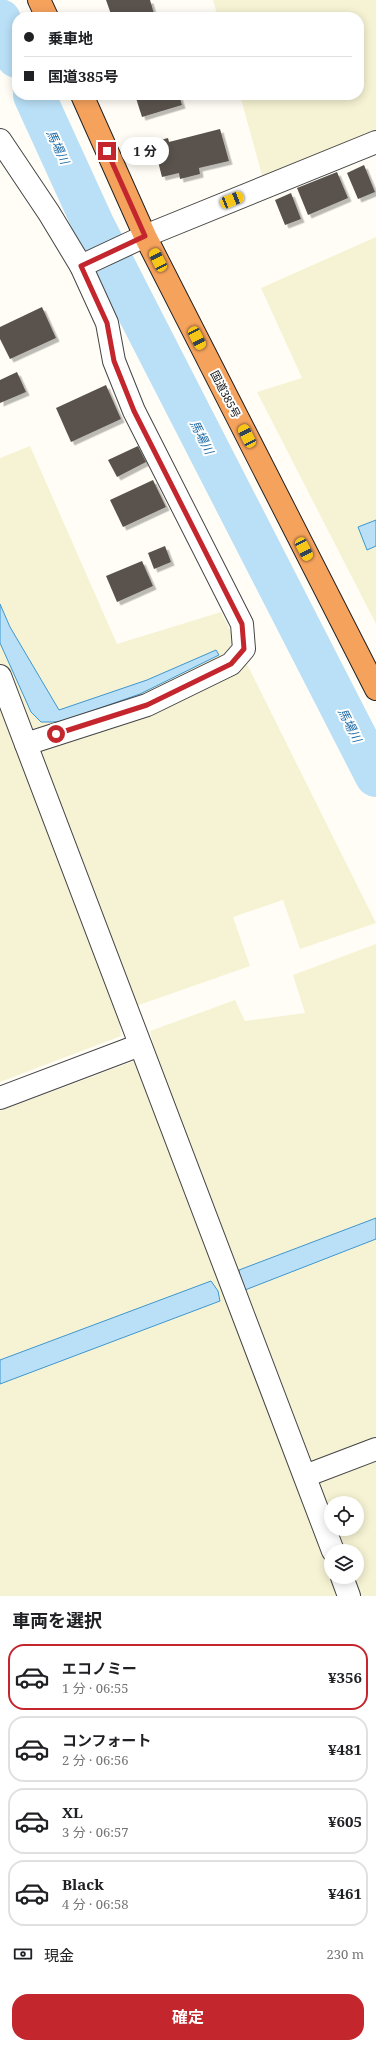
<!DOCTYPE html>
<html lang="ja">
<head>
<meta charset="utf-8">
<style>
	body { margin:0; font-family:"Noto Serif","Noto Sans JP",serif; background:#f2f2f2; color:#202124; height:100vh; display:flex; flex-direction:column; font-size:15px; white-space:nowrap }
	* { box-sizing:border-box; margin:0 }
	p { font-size:13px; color:#757577 }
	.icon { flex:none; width:22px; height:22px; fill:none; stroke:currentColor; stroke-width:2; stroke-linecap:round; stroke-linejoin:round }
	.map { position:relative; height:1596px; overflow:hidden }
	.drawer { display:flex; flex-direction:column; background:#fff; flex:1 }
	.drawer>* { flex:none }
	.guide { position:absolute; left:12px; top:12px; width:352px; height:88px; border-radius:16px; box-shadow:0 2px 10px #0003; display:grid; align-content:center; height:88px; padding:0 12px; background:#fff }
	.buttons { position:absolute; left:324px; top:1496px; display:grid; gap:8px }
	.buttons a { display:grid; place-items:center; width:40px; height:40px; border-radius:50%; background:#fff; box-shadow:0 2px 10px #0003; font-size:20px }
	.end { position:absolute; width:18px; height:18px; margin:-9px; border:5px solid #c4262e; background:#fff; box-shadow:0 0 0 2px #fff }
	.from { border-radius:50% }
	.bubble { position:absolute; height:28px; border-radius:14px; background:#fff; box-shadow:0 2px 10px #0003; font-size:13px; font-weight:700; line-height:28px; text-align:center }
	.car { position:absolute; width:12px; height:24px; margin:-12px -6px; border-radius:5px; box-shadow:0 0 3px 1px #0007; background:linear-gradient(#f5c518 24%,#345 0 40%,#f5c518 0 76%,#345 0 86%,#f5c518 0) }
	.guide b { display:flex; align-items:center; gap:14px; height:38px; font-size:15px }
	.guide b+b { border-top:1px solid #e0e0e0 }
	.guide i { width:10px; height:10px; background:#202124 }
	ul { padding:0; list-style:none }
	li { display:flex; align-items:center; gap:12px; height:66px; margin:0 8px 6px; padding:0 4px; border:2px solid #e0e0e0; border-radius:16px }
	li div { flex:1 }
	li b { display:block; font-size:15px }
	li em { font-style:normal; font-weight:700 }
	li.active { border-color:#c4262e }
	li>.icon { width:36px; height:36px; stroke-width:1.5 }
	h2 { padding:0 12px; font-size:18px; line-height:48px }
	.pay { display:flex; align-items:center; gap:10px; height:44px; padding:0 12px; font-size:15px }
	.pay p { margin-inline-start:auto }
	.cta { display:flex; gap:8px; margin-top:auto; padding:8px 12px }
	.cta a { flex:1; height:46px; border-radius:16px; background:#c4262e; color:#fff; font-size:16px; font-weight:700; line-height:46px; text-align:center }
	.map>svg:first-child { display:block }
	.farmland { fill:#f6f3d4; fill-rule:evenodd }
	.water { fill:#b9e0f7; stroke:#3f96cf }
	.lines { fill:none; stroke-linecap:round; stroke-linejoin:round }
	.river { stroke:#b9e0f7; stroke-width:42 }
	.building { fill:#5a524d; filter:url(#shadow) }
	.minor-casing { stroke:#444; stroke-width:24 }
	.highway-casing { stroke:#222; stroke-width:24 }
	.minor { stroke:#fff; stroke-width:22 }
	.highway { stroke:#f5a25d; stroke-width:22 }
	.route { stroke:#c4262e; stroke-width:5 }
	.labels { text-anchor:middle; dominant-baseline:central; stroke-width:4; stroke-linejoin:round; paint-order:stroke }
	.street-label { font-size:11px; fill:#111; stroke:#fff }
	.water-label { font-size:12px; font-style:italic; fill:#1768a6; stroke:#fff }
</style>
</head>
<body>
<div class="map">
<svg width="376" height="1596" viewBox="0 0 376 1596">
	<defs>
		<filter id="shadow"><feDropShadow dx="3.5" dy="3.5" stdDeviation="0" flood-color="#0004"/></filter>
	</defs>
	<rect width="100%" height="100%" fill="#fffdf5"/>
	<!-- farmland -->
	<g class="farmland">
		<polygon points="213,0 376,0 376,132 263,179 240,95 359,95 359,17 218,17"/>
		<polygon points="376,237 376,624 257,392 302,378 261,288"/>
		<polygon points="30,446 117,644 221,612 376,923 300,949 283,900 233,917 250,966 119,1012 121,1036 0,1082 0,458"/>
		<path d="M376,944v652h-376v-485l155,-58 -5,-22 85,-31 10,21 60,-8 -12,-38zM331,1503h26v26h-26zM331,1551h26v26h-26z"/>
	</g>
	<!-- water -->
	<g class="water">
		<polygon points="376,520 376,546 367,550 358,527"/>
		<polygon points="0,604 10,627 59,710 147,680 216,650 219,655 140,694 60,722 41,722 31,712 0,643"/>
		<polygon points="376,1218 376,1239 245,1290 240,1281 239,1270"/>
		<polygon points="211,1281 218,1291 220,1301 0,1384 0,1360"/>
	</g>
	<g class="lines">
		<!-- river -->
		<g class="river">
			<polyline points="0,20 17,57"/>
			<polyline points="34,95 93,224 376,776"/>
		</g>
	</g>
	<!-- building -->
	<g class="building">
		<polygon points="106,0 150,0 155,17 112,17"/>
		<polygon points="135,95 179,95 182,105 142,117"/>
		<polygon points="220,129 229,161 199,168 200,174 180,179 179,173 162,177 153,142 168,138 169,142"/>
		<polygon points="364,165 375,192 358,199 347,173"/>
		<polygon points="337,172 348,198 308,215 297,188"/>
		<polygon points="291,193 301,219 285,225 275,200"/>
		<polygon points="42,307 56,338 10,359 0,339 0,327"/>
		<polygon points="17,372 26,392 0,403 0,380"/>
		<polygon points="106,385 121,419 71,442 56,408"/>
		<polygon points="138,446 146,462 117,477 108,460"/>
		<polygon points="153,480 166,507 123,527 110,500"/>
		<polygon points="165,546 171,562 154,569 148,553"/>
		<polygon points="142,561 153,586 117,602 106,576"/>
	</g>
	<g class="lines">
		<defs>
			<g id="minor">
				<polyline points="0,140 49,213 81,266 107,323 114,361 134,411 242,624 244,649 231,664 147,705 26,744"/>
				<polyline points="81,266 145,236 376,142"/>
				<polyline points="0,676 333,1551"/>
				<polyline points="0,1098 140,1045"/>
				<polyline points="305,1476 376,1449"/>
				<polyline points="342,1577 349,1596"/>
			</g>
			<g id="highway">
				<polyline points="39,0 47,17"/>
				<polyline points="82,95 145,236 376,689"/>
			</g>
		</defs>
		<!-- minor casing -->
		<use href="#minor" class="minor-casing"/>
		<!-- highway casing -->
		<use href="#highway" class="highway-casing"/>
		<!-- minor -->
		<use href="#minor" class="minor"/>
		<!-- highway -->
		<use href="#highway" class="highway"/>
	</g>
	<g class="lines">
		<!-- route -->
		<polyline class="route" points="56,734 147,705 231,664 244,649 242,624 134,411 114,361 107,323 81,266 145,236 107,151"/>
	</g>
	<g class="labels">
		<!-- street labels -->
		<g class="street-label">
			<text transform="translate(226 394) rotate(63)">国道385号</text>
		</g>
		<!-- water labels -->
		<g class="water-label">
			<text transform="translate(58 147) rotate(65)">馬場川</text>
			<text transform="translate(202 437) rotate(63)">馬場川</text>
			<text transform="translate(350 725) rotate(63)">馬場川</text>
		</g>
	</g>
</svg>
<div class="buttons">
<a><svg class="icon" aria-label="locate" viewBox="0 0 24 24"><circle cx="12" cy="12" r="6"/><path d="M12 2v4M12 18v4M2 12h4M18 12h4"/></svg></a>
<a><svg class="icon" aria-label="layers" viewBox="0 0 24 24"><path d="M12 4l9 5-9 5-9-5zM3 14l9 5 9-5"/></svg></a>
</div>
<i class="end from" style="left:56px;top:734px"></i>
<i class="end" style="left:107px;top:151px"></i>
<div class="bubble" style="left:121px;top:137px;width:48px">1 分</div>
<i class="car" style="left:232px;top:200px;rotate:68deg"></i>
<i class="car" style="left:158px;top:260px;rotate:333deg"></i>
<i class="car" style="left:197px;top:338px;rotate:153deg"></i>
<i class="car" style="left:247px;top:436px;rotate:333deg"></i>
<i class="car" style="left:304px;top:549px;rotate:153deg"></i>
<div class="guide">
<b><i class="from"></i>乗車地</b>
<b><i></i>国道385号</b>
</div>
</div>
<section class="drawer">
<h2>車両を選択</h2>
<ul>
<li class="active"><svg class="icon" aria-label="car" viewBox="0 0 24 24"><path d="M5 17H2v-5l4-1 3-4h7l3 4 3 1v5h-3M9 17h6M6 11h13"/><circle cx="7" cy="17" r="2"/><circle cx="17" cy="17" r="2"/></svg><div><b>エコノミー</b><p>1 分 · 06:55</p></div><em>¥356</em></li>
<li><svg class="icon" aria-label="car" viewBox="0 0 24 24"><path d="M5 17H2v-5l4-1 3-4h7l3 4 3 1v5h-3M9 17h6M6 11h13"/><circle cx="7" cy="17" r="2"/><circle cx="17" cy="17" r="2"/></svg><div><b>コンフォート</b><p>2 分 · 06:56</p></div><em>¥481</em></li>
<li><svg class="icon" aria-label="car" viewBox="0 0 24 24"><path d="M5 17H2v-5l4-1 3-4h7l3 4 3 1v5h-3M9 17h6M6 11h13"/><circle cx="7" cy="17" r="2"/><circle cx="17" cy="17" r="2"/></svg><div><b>XL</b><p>3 分 · 06:57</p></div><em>¥605</em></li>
<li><svg class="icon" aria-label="car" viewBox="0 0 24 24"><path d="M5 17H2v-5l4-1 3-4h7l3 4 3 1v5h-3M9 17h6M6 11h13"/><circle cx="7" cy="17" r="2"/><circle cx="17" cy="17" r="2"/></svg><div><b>Black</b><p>4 分 · 06:58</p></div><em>¥461</em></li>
</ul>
<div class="pay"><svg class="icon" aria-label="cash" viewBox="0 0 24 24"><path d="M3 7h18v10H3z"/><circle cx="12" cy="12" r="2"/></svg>現金<p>230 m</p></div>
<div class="cta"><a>確定</a></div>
</section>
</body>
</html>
